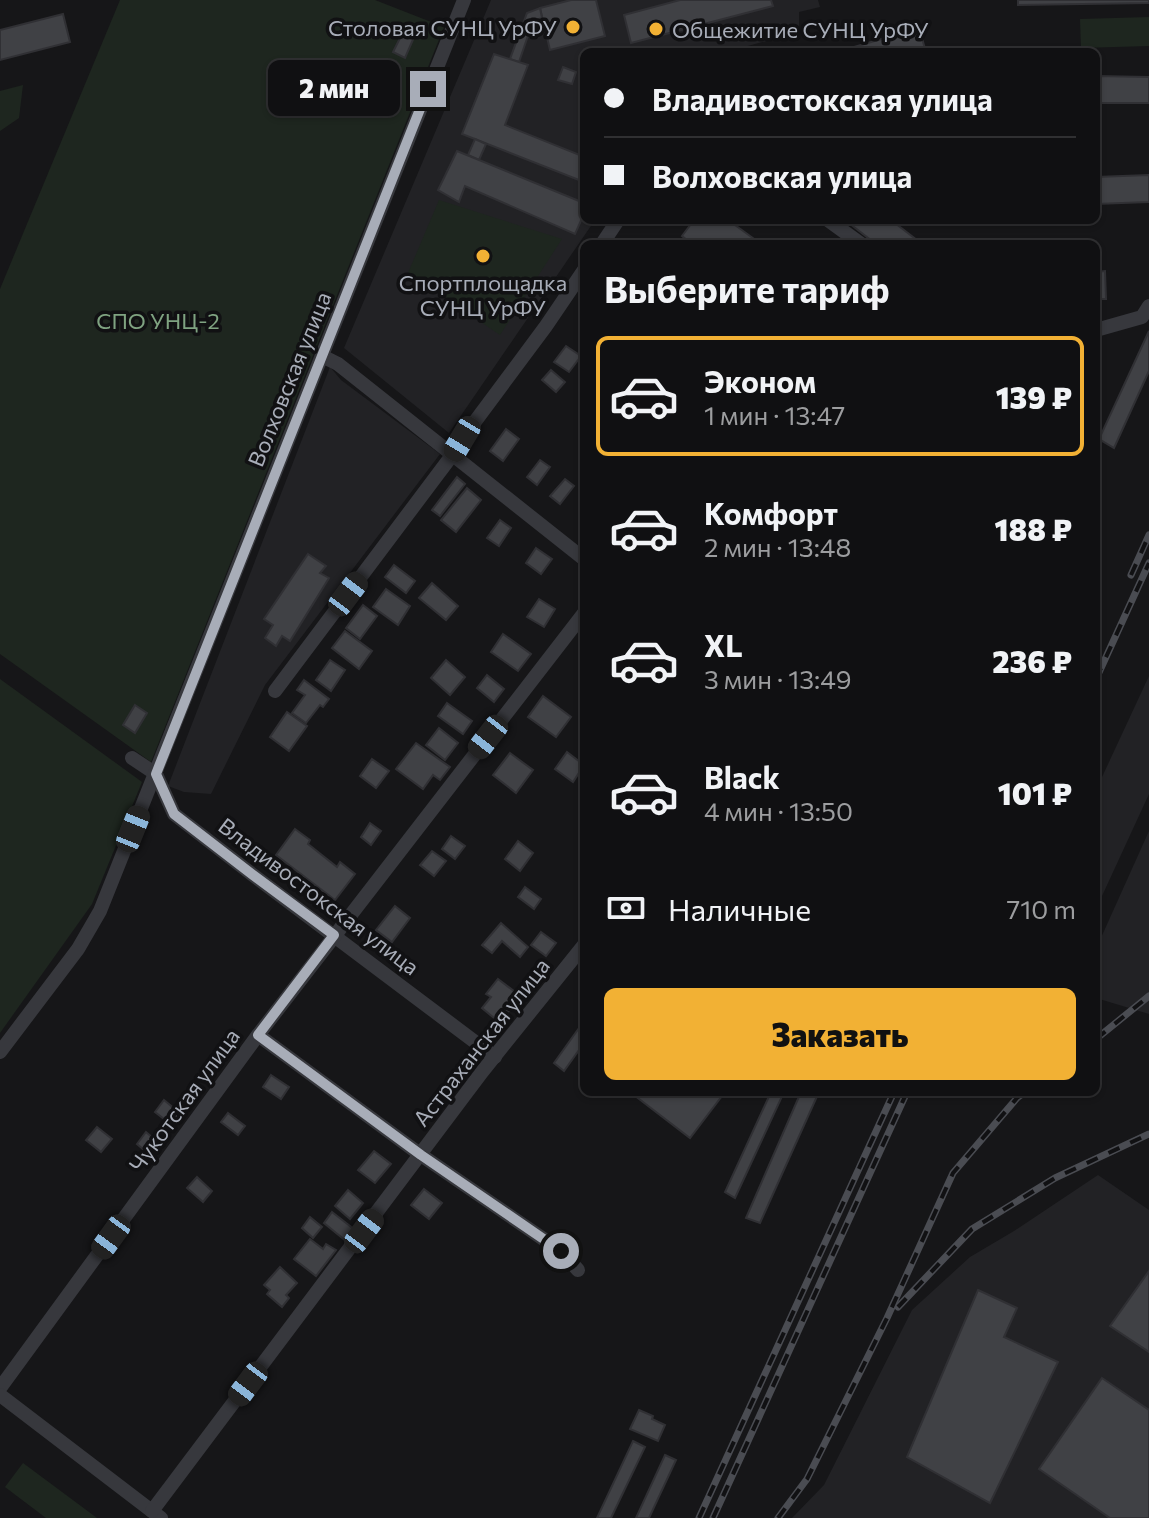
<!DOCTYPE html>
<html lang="ru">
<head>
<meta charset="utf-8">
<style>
	body { margin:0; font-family:Commissioner,sans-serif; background:#19191b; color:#f1f3f6; height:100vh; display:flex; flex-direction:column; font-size:30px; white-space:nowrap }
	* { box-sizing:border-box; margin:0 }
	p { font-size:26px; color:#9c9d9f }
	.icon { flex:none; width:44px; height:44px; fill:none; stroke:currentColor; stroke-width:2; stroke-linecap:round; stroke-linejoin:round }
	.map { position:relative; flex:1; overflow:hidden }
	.drawer { position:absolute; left:580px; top:240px; width:520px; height:856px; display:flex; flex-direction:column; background:#101012; border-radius:12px; box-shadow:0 2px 6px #0004,0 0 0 2px #303032 }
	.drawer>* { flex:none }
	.top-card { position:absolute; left:580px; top:48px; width:520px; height:176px; border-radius:12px; box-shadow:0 2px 6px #0004,0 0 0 2px #303032; display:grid; align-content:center; height:176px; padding:0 24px; background:#101012 }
	.end { position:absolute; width:36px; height:36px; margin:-18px; border:10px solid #a8adb8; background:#111; box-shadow:0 0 0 4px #111 }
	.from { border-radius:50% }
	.bubble { position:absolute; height:56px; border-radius:12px; background:#101012; box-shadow:0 2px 6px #0004,0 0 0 2px #303032; font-size:26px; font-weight:800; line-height:56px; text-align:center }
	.car { position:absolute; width:24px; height:48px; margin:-24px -12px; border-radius:10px; box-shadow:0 0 6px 2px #0007; background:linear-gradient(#222 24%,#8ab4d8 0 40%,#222 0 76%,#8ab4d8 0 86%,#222 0) }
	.top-card b { display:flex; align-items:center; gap:28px; height:76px; font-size:30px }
	.top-card b+b { border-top:2px solid #303032 }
	.top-card i { width:20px; height:20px; background:#f1f3f6 }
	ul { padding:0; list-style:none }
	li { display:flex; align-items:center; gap:24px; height:120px; margin:0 16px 12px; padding:0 8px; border:4px solid transparent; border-radius:12px }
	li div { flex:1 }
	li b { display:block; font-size:30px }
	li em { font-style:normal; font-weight:800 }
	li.on { border-color:#f2b134 }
	li>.icon { width:72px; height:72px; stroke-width:1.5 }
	h2 { padding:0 24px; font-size:36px; line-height:96px }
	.pay { display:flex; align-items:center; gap:20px; height:88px; padding:0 24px; font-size:30px }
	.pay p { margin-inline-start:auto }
	.cta { display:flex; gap:16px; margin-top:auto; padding:16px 24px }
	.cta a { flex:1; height:92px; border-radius:12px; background:#f2b134; color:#111; font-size:32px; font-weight:800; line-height:92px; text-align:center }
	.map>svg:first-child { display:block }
	.built { fill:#222225 }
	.green { fill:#1e261f }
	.building { fill:#404145; stroke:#303034; stroke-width:2 }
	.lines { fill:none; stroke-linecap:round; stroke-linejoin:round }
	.minor { stroke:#37383d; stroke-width:14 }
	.rail-casing { stroke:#4a4c52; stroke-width:7 }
	.rail { stroke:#111113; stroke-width:4; stroke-dasharray:12; stroke-linecap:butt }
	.route { stroke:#a8adb8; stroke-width:10 }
	.poi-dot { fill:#f2b134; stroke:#111113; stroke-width:3 }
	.labels { text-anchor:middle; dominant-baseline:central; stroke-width:7; stroke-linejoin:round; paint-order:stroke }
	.poi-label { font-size:22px; fill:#a8adb8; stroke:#111113; text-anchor:end }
	.park-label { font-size:22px; fill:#7fa381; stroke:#111113 }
	.street-label { font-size:22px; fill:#a8adb8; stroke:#111113 }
</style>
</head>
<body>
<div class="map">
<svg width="1149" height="1518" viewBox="0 0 1149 1518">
	<rect width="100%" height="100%" fill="#161618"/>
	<!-- built -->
	<g class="built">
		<polygon points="491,0 818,0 820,7 799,12 799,32 726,52 584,52 584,220 595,220 449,433 344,348"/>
		<polygon points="330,367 341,380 440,454 265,685 211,794 184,792 168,786"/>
		<polygon points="1149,676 1149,794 1096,909 1096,790"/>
		<polygon points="1149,831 1149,1014 1096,998 1096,953 1100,940"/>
		<polygon points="1098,1175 1149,1210 1149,1518 792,1518 824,1485 912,1310 970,1257 1014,1231"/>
	</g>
	<!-- green -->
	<g class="green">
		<polygon points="120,0 375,0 444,27 151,762 0,654 0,289"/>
		<polygon points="1149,17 1149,46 1081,48 1080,19"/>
		<polygon points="23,85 19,118 0,131 0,91"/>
		<polygon points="439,200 562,239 500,335 408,273"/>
		<polygon points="0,679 142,782 92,904 0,1033"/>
		<polygon points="23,1463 97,1518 46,1518 5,1487"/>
	</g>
	<!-- building -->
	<g class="building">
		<polygon points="571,0 596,0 605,36 550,50 540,8"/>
		<polygon points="680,0 771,0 773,6 631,43 624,15"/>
		<polygon points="1018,0 1149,0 1149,3 1018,5"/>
		<polygon points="540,8 542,18 533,21 519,62 510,59 527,13"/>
		<polygon points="63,14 70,42 0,60 0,30"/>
		<polygon points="919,28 926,52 837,52"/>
		<polygon points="404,30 415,35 405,58 393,52"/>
		<polygon points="494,54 528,65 505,125 582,156 584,152 584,182 462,134"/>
		<polygon points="563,67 576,72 572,84 558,80"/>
		<polygon points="1096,76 1149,77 1149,103 1096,103"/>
		<polygon points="475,139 486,144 479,160 468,155"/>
		<polygon points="457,151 584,203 584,214 575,234 465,186 459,202 438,190"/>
		<polygon points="1149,175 1149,202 1096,204 1096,177"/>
		<polygon points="694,220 728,220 757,241 754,244 692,244 682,236"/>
		<polygon points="845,220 891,220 922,244 876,244"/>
		<polygon points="1105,271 1106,299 1096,299 1096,272"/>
		<polygon points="1149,331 1149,371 1114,448 1099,439"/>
		<polygon points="566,346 581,356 569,372 554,362"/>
		<polygon points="551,370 565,382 556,392 542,380"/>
		<polygon points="506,429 519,439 503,461 490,451"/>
		<polygon points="540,460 550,467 537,485 527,477"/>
		<polygon points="457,477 465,484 440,516 432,510"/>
		<polygon points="565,479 574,486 560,504 550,496"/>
		<polygon points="467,488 481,500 456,532 441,520"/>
		<polygon points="500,520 511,528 499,546 487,538"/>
		<polygon points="536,548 552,559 541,574 526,563"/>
		<polygon points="308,554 326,566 320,573 329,578 290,641 282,636 276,646 265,638 273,625 264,619"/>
		<polygon points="394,565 415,581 406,593 385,577"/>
		<polygon points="432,583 458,606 446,620 419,598"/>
		<polygon points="386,589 410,606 398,625 373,607"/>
		<polygon points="539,599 555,609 544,627 527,617"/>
		<polygon points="363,605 377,616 360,639 346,628"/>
		<polygon points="345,631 372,651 359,669 332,648"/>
		<polygon points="503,634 531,654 518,671 491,652"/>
		<polygon points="330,660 345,670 331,691 316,680"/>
		<polygon points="446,660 465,677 450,695 431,678"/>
		<polygon points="487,675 504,689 494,702 477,688"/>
		<polygon points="304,680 329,699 323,707 320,705 306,723 292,713 305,695 297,690"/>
		<polygon points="543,696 571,717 556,737 528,717"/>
		<polygon points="447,703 472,721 463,734 438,716"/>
		<polygon points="135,705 147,713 135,733 123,725"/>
		<polygon points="287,712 307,726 289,751 270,737"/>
		<polygon points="439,728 458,743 445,760 426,745"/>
		<polygon points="416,743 450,767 440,780 433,775 423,789 396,769"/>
		<polygon points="567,752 584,765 573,782 555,769"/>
		<polygon points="510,753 533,770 516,793 493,775"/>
		<polygon points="372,759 389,771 376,788 360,776"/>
		<polygon points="370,823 381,831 371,845 361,837"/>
		<polygon points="295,829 310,840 308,844 337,867 340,862 355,874 335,900 276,855"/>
		<polygon points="451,836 465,846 455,859 442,849"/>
		<polygon points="518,841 533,853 520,871 505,859"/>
		<polygon points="432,851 446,861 434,876 420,865"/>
		<polygon points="525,887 541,899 534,909 518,897"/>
		<polygon points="395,906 410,918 392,942 376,930"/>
		<polygon points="501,923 528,947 520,957 502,941 492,953 482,945"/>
		<polygon points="541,932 556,943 546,956 531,945"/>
		<polygon points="498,979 523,998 514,1010 511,1008 500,1023 482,1008 491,997 486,994"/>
		<polygon points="584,1021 584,1043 564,1071 554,1063"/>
		<polygon points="271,1075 289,1087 281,1099 263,1087"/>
		<polygon points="630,1092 725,1092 690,1138"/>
		<polygon points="771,1092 784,1092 735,1198 725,1192"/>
		<polygon points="801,1092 819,1092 760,1223 746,1218"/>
		<polygon points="164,1100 182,1115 173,1126 155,1112"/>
		<polygon points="228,1113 245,1126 238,1135 221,1122"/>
		<polygon points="97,1127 112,1139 101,1152 86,1140"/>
		<polygon points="146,1132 160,1144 150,1155 137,1144"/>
		<polygon points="374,1151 391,1164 375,1183 358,1170"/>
		<polygon points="197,1177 212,1191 203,1202 187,1188"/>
		<polygon points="424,1189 442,1203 429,1219 411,1205"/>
		<polygon points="348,1190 363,1203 350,1219 335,1206"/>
		<polygon points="332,1212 355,1230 346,1241 324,1223"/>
		<polygon points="310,1217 322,1227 313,1238 302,1228"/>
		<polygon points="310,1239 323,1249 326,1244 336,1250 316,1276 294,1259"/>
		<polygon points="280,1267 297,1283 286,1295 289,1298 282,1307 267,1294 270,1290 264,1285"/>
		<polygon points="1149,1271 1149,1352 1110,1326"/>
		<polygon points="978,1290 1017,1308 1004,1337 1058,1362 990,1503 907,1457"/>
		<polygon points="1102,1378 1149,1410 1149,1518 1110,1518 1039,1469"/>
		<polygon points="639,1410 653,1416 652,1419 665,1425 658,1441 630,1429"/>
		<polygon points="633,1441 645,1447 611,1518 597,1518"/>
		<polygon points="665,1455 676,1460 649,1518 636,1518"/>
	</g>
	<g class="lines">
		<!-- minor -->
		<g class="minor">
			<polyline points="828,220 861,244"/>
			<polyline points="602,244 618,220"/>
			<polyline points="1096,330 1142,317 1149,306"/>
			<polyline points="322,356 338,364 584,559"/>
			<polyline points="275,691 453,454 462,439 546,326 584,270"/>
			<polyline points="132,758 156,774 174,814 253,875 495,1057"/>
			<polyline points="258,1035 421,1155 561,1251 578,1270"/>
			<polyline points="0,1052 78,949 100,911 464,0"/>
			<polyline points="0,1388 258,1035 584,613"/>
			<polyline points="0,1395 161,1518"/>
			<polyline points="152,1511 482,1072 584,945"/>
		</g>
		<defs>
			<g id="rail">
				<polyline points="1131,575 1149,535"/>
				<polyline points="1096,679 1149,563"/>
				<polyline points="1096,1039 1149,996"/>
				<polyline points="898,1307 972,1229 1055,1178 1149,1134"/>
				<polyline points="699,1518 894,1092"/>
				<polyline points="713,1518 907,1092"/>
				<polyline points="778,1518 807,1479 887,1318 953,1173 1017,1098 1025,1092"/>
			</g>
		</defs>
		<!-- rail casing -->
		<use href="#rail" class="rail-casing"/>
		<!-- rail -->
		<use href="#rail" class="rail"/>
	</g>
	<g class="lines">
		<!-- route -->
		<polyline class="route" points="428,89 156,774 174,814 253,875 334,935 258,1035 421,1155 561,1251"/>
	</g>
	<!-- markers -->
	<g class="poi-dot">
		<circle cx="573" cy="27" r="8"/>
		<circle cx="656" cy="29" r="8"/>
		<circle cx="483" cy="256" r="8"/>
	</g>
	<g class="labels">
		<!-- poi labels -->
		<g class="poi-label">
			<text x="557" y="27">Столовая СУНЦ УрФУ</text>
			<text x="672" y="29" text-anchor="start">Общежитие СУНЦ УрФУ</text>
			<text x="483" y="282" text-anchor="middle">Спортплощадка<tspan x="483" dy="25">СУНЦ УрФУ</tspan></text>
		</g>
		<!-- park labels -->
		<g class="park-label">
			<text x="158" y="320">СПО УНЦ-2</text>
		</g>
		<!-- street labels -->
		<g class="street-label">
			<text transform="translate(289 379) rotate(-68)">Волховская улица</text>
			<text transform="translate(319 896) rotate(37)">Владивостокская улица</text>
			<text transform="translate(481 1042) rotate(-52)">Астраханская улица</text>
			<text transform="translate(184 1100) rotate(-54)">Чукотская улица</text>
		</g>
	</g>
</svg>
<i class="end from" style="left:561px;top:1251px"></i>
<i class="end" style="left:428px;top:89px"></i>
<div class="bubble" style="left:268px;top:60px;width:132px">2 мин</div>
<i class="car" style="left:462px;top:439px;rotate:211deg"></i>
<i class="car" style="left:348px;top:594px;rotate:37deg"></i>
<i class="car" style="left:488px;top:737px;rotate:218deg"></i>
<i class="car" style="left:133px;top:829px;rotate:22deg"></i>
<i class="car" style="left:364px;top:1231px;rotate:37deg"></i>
<i class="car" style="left:111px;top:1237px;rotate:216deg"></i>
<i class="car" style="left:248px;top:1384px;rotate:217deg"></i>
<div class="top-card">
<b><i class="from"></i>Владивостокская улица</b>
<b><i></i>Волховская улица</b>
</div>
<section class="drawer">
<h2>Выберите тариф</h2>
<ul>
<li class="on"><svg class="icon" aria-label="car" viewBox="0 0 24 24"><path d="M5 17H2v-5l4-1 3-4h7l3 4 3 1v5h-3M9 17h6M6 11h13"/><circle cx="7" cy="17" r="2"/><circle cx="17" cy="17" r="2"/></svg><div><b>Эконом</b><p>1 мин · 13:47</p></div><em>139 ₽</em></li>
<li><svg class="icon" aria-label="car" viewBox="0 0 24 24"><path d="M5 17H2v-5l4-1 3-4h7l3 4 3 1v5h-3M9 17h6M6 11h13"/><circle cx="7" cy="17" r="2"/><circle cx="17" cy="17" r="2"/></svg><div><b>Комфорт</b><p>2 мин · 13:48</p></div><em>188 ₽</em></li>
<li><svg class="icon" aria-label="car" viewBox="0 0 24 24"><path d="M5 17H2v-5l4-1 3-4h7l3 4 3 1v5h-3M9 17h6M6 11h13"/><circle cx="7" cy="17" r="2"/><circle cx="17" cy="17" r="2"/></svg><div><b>XL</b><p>3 мин · 13:49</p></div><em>236 ₽</em></li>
<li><svg class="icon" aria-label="car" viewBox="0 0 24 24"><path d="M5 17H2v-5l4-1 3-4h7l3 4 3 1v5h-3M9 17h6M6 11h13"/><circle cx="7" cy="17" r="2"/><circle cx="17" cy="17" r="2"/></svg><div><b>Black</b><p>4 мин · 13:50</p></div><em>101 ₽</em></li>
</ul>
<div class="pay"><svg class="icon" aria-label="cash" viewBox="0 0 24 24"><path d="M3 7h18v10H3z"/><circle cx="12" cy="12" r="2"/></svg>Наличные<p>710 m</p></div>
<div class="cta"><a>Заказать</a></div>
</section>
</div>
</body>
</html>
